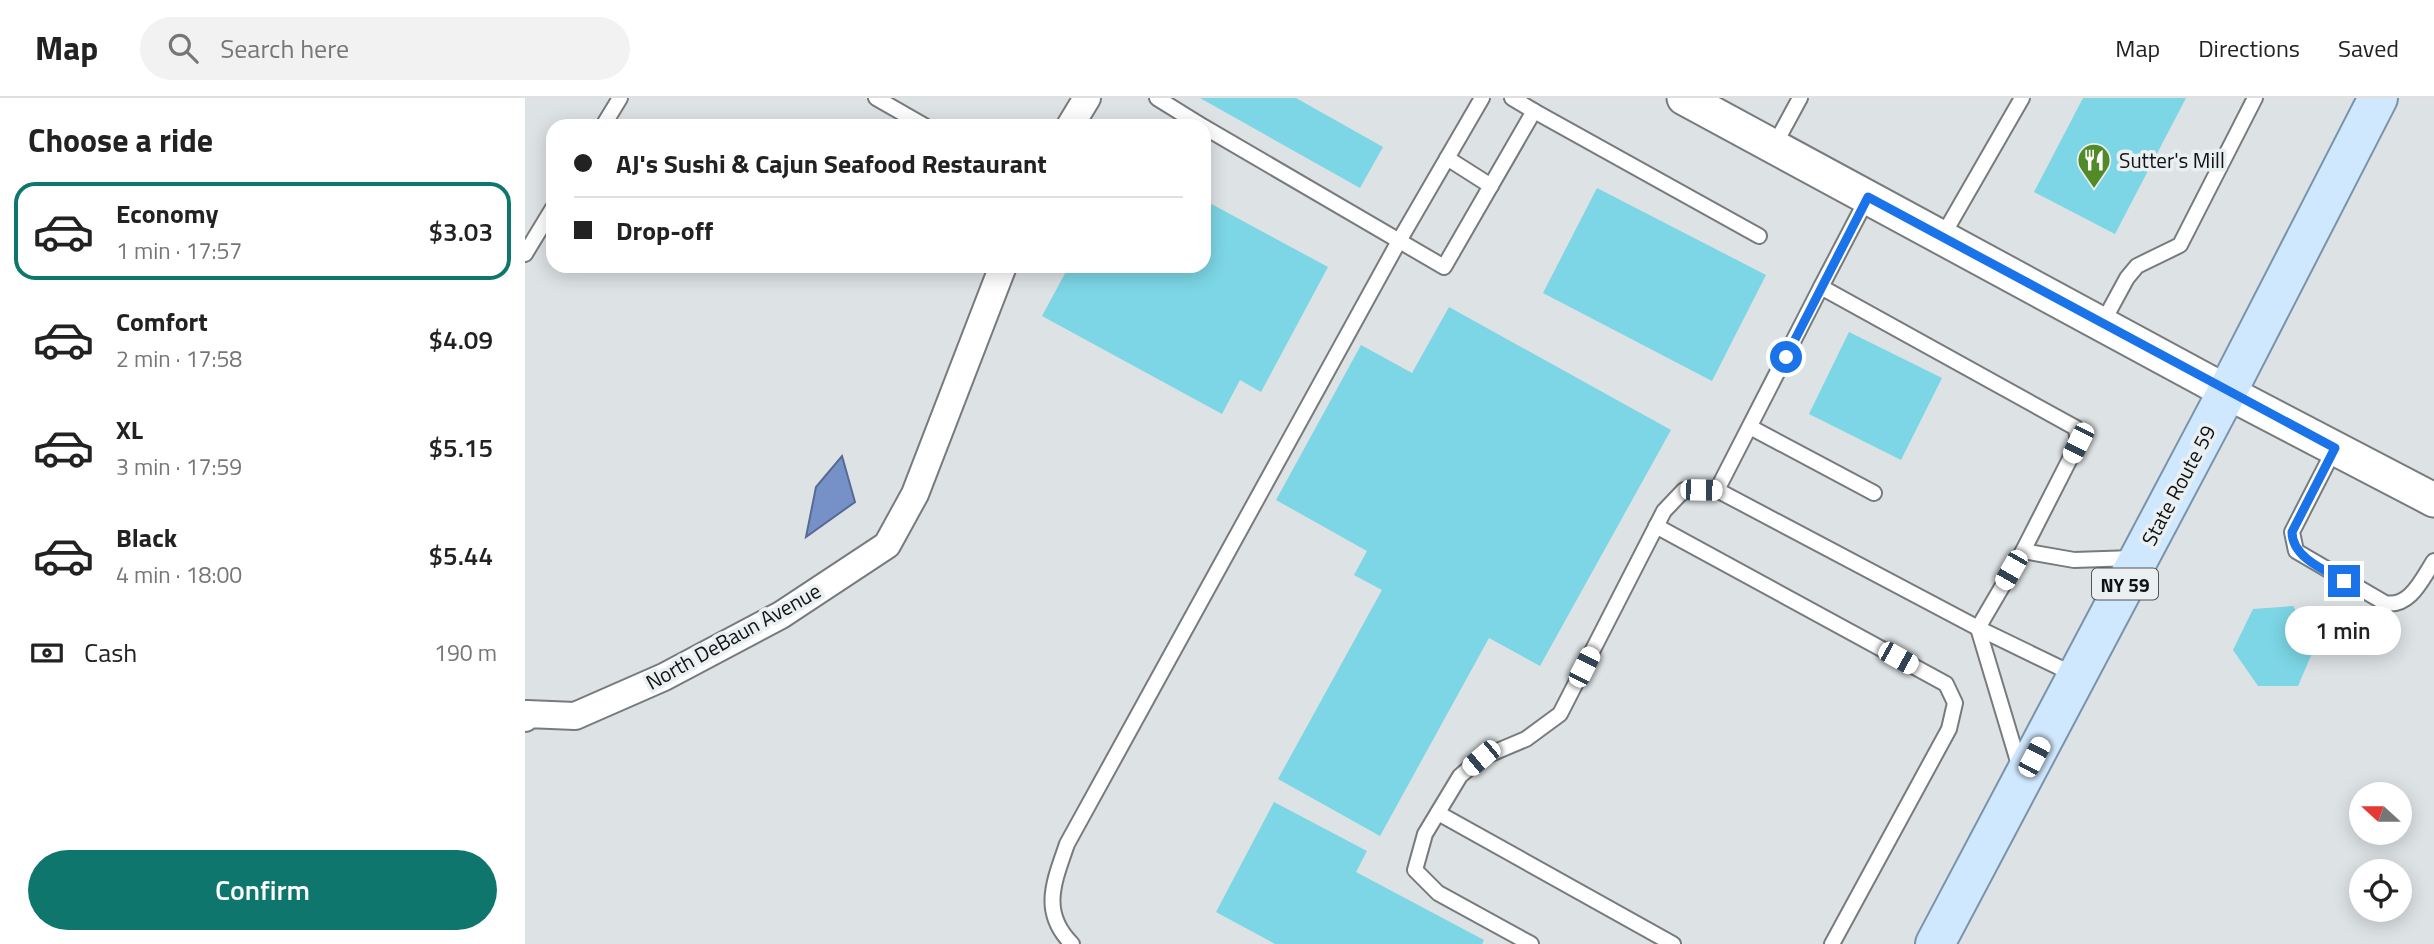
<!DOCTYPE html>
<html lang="en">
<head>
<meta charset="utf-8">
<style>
	body { margin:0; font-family:"Titillium Web",sans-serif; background:#f2f2f2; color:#222; height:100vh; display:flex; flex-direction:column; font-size:26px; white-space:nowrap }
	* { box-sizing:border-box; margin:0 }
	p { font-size:23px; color:#767676 }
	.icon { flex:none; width:38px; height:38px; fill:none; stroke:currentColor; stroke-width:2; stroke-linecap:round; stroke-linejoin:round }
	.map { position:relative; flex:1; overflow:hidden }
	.drawer { display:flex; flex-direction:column; background:#fff; width:525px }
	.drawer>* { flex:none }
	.guide { position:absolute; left:21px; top:21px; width:665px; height:154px; border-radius:21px; box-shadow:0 4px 18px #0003; display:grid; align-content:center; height:154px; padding:0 28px; background:#fff }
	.needle { width:46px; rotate:291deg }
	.buttons { position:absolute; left:1824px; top:684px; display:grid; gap:14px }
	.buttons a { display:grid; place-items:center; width:63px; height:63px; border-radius:50%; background:#fff; box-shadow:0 4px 18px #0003; font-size:35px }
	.end { position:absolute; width:32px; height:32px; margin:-16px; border:9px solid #1a73e8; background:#fff; box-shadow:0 0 0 4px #fff }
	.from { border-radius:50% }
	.bubble { position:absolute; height:49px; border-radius:24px; background:#fff; box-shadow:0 4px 18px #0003; font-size:23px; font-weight:600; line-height:49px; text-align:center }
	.car { position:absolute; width:21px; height:42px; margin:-21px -10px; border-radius:9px; box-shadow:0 0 5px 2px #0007; background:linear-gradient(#fff 24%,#345 0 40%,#fff 0 76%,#345 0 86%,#fff 0) }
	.guide b { display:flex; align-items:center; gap:24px; height:66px; font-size:26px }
	.guide b+b { border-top:2px solid #e0e0e0 }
	.guide i { width:18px; height:18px; background:#222 }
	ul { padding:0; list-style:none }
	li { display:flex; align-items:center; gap:21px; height:98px; margin:0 14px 10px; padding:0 14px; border:4px solid transparent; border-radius:21px }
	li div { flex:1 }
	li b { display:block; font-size:26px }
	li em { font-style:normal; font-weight:600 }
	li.on { border-color:#0f766e }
	li>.icon { width:63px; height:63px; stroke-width:1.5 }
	h2 { padding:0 28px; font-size:32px; line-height:84px }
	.pay { display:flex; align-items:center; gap:18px; height:77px; padding:0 28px; font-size:26px }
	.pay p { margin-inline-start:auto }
	.primary-button { display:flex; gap:14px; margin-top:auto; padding:14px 28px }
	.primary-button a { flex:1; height:80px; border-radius:42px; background:#0f766e; color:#fff; font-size:28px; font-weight:600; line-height:80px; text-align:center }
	header { display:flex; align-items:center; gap:42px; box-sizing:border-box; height:98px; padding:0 35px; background:#fff; border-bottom:2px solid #e0e0e0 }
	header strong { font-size:33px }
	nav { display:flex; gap:38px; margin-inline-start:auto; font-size:24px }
	.search { width:490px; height:63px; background:#f2f2f2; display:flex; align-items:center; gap:18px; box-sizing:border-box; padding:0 24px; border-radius:38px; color:#767676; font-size:26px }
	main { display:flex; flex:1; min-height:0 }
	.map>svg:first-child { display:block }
	.water { fill:#7690c8; stroke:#586a92; stroke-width:2 }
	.building { fill:#7cd6e5 }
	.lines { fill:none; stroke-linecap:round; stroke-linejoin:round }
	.service-casing { stroke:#777b7d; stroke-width:18 }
	.minor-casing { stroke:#777b7d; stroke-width:30 }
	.tertiary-casing { stroke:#777b7d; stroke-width:37 }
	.primary-casing { stroke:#7993ab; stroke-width:42 }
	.service { stroke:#fff; stroke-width:14 }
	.minor { stroke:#fff; stroke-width:26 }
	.tertiary { stroke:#fff; stroke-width:33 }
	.primary { stroke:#d0e8fe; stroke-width:38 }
	.route { stroke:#1a73e8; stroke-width:9 }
	.labels { text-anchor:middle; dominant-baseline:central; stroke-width:7; stroke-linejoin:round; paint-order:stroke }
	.shield { fill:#eaeff1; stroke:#525456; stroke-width:2 }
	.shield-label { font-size:19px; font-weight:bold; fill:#111213 }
	.poi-label { font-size:21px; fill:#111213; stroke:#eaeff1; text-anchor:start }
	.street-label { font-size:21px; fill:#111213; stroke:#eaeff1 }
</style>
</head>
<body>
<header>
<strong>Map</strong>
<div class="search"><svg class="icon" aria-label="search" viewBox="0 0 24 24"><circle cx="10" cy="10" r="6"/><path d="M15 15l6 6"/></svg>Search here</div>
<nav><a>Map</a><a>Directions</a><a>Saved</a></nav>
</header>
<main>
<section class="drawer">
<h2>Choose a ride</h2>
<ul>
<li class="on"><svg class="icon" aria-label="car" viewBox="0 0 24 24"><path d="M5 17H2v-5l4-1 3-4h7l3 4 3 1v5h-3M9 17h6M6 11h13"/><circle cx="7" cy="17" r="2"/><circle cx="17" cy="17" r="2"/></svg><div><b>Economy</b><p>1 min · 17:57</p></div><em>$3.03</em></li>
<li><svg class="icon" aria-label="car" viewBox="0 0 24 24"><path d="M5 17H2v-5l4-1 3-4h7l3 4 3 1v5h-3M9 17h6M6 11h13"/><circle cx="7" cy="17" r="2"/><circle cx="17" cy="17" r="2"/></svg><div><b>Comfort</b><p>2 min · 17:58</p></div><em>$4.09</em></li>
<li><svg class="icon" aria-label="car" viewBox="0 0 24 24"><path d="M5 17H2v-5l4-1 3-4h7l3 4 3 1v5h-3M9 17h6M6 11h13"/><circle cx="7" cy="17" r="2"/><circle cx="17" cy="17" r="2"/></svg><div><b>XL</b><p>3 min · 17:59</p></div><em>$5.15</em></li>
<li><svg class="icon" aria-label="car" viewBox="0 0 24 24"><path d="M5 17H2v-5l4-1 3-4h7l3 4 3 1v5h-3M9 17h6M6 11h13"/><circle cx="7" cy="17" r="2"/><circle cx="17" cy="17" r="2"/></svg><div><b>Black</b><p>4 min · 18:00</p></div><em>$5.44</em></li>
</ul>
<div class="pay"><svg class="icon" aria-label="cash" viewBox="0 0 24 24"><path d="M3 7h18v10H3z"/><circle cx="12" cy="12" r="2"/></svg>Cash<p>190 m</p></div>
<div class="primary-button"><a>Confirm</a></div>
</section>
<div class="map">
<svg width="1909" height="846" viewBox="0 0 1909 846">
	<rect width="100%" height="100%" fill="#dde2e4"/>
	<!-- water -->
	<polygon class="water" points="317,358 330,404 281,439 291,389"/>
	<!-- building -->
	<g class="building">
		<polygon points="675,0 771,0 858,49 835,90"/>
		<polygon points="1558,0 1661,0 1590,136 1509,94"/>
		<polygon points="1072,90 1241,177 1187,283 1018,195"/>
		<polygon points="679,102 803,169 736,294 715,282 697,316 517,218 544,168 679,168"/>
		<polygon points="924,209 1146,332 1015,568 964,540 855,738 753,681 857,492 829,477 842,453 751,402 836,247 887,275"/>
		<polygon points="1324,234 1417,280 1376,362 1284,316"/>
		<polygon points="1768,508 1791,546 1773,588 1733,588 1708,552 1728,511"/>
		<polygon points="749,704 842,753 831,774 959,842 957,846 750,846 691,814"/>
	</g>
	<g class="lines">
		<defs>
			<g id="service">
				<polyline points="351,0 400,28"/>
				<polyline points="632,0 677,28"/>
				<polyline points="1009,13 1234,138"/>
				<polyline points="78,28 95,0"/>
				<polyline points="679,29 919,169 1009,13 987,0"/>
				<polyline points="1249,48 1275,0"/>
				<polyline points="922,60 966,88"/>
				<polyline points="1417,139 1497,0"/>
				<polyline points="0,156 28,110"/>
				<polyline points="1296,189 1343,99"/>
				<polyline points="1577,226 1602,180 1612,168 1655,147 1730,0"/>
				<polyline points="1225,329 1349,395"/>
				<path d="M1810,350l-43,84 4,19 89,52c25,5 37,-24 49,-42"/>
				<polyline points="1192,392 1296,189 1551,330 1553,345 1498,453 1453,530 1495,670"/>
				<polyline points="1131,428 1421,586 1430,605 1424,631 1307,846"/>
				<polyline points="1498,453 1549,462 1609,460"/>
				<polyline points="913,715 1148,846"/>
				<path d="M547,846c-32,-32 -18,-62 -5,-100l332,-603 83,-143"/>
				<polyline points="1006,846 913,795 890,772 900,736 935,678 956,660 1001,641 1035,616 1139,413 1159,392 1192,392 1453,530 1550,577"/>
			</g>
			<g id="minor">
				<polyline points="545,28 562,0"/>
				<polyline points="0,620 2,616 50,618 139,579 256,517 362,447 390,396 478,168"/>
			</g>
			<polyline id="tertiary" points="1159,0 1702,294 1909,402"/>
			<polyline id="primary" points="1410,846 1702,294 1853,0"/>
		</defs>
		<!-- service casing -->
		<use href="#service" class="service-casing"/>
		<!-- minor casing -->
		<use href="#minor" class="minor-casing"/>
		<!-- tertiary casing -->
		<use href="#tertiary" class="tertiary-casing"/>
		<!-- primary casing -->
		<use href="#primary" class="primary-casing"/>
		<!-- service -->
		<use href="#service" class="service"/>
		<!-- minor -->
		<use href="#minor" class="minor"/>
		<!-- tertiary -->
		<use href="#tertiary" class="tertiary"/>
		<!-- primary -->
		<use href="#primary" class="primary"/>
	</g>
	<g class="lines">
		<!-- route -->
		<path class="route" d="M1261,259l82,-160 467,251 -43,84c0,25 32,38 52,49"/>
	</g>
	<!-- icons -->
	<defs>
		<symbol id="restaurant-pin" viewBox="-11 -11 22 30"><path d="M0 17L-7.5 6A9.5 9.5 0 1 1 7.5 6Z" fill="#518a26" stroke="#eaeff1"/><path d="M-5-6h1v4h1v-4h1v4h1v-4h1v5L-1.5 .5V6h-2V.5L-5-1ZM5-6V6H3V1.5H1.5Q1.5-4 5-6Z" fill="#fff"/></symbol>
	</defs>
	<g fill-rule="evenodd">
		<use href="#restaurant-pin" x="1550" y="43" width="38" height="52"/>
	</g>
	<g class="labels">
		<!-- shield labels -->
		<rect class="shield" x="1567" y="470.5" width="66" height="31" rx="5"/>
		<g class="shield-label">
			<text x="1600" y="486">NY 59</text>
		</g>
		<!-- poi labels -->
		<g class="poi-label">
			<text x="1594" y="62">Sutter's Mill</text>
		</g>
		<!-- street labels -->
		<g class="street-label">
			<text transform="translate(1653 387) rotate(-62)">State Route 59</text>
			<text transform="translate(208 538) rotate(-29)">North DeBaun Avenue</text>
		</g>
	</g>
</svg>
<div class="buttons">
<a><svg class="needle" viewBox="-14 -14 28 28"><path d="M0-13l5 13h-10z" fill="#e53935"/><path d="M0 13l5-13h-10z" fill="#767676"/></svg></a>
<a><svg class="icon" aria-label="locate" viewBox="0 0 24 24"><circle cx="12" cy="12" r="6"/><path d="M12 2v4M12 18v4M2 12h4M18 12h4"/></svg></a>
</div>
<i class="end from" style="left:1261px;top:259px"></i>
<i class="end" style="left:1819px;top:483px"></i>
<div class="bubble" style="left:1760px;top:508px;width:116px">1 min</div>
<i class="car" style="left:1553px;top:345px;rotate:207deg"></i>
<i class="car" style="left:1176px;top:392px;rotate:91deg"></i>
<i class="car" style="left:1486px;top:472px;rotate:210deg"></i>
<i class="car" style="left:1373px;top:560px;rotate:119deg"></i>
<i class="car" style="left:1059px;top:569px;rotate:27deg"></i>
<i class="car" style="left:1509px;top:659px;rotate:28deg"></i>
<i class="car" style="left:956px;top:660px;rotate:230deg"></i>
<div class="guide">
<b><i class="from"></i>AJ's Sushi &amp; Cajun Seafood Restaurant</b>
<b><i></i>Drop-off</b>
</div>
</div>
</main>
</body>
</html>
